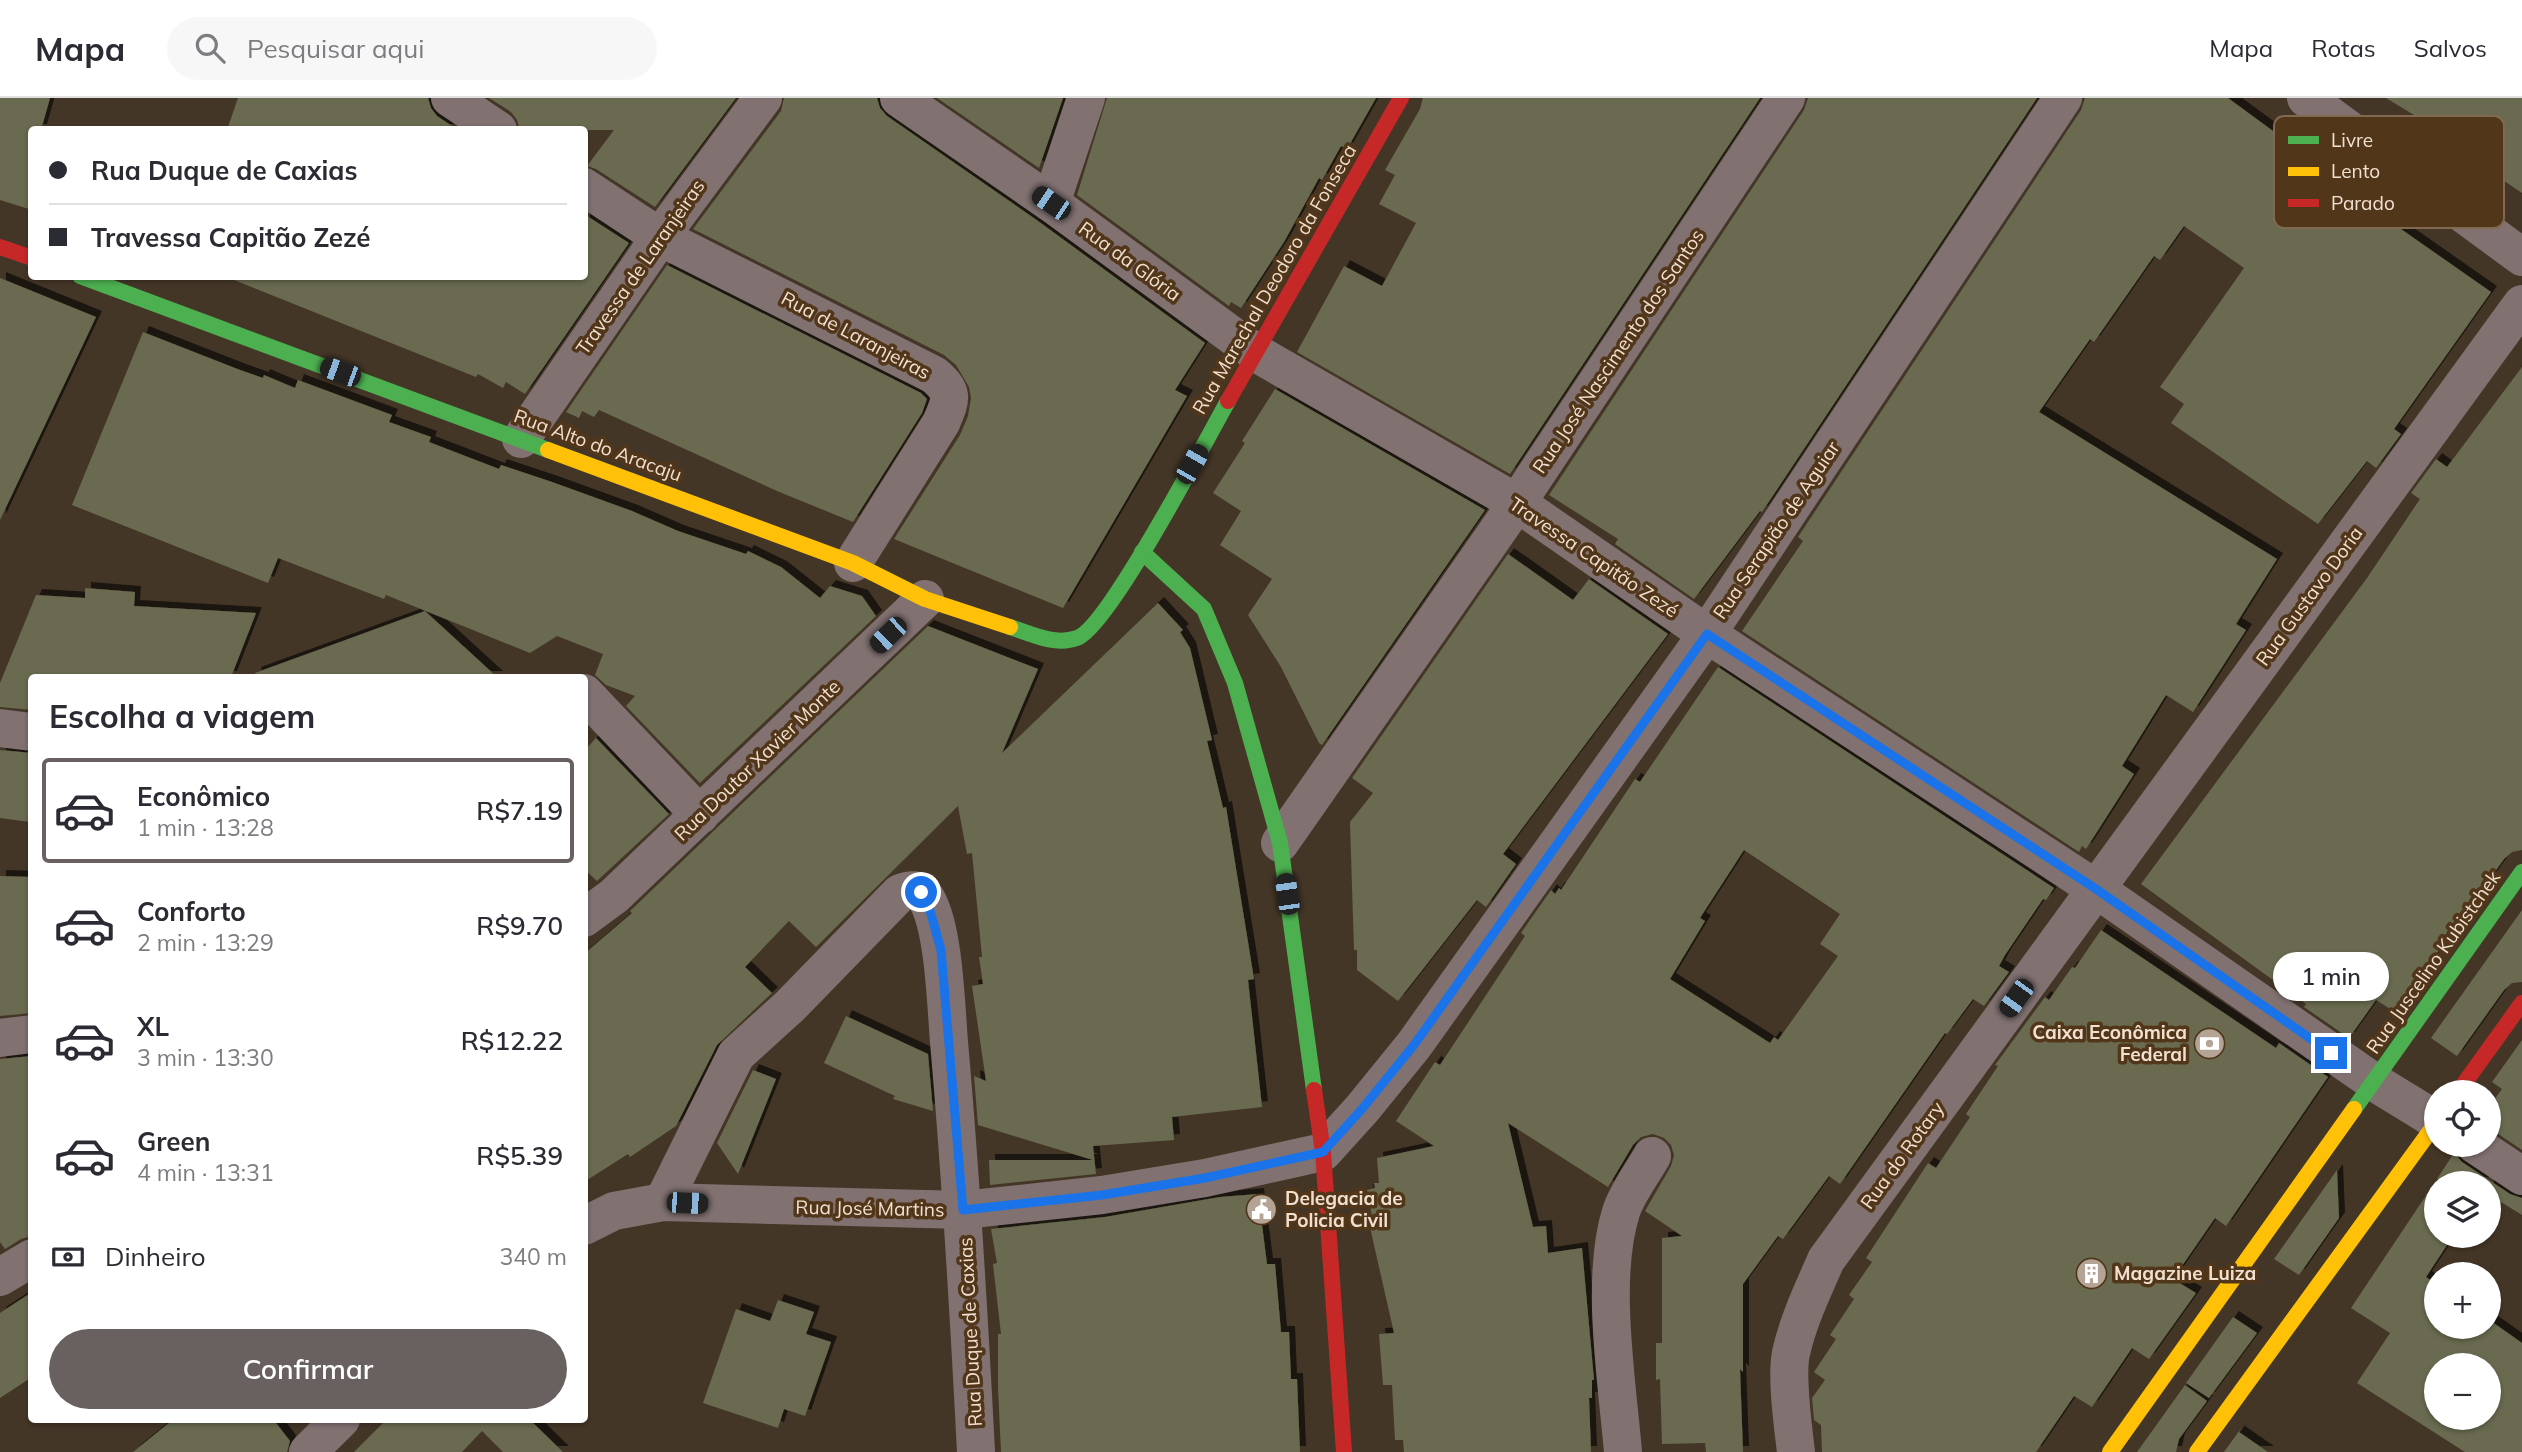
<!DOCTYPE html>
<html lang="pt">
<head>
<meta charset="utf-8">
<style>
	body { margin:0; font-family:Mulish,sans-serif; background:#f7f7f7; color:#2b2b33; height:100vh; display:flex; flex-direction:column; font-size:26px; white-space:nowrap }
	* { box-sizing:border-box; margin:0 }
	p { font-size:23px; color:#7c7c81 }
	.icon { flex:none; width:38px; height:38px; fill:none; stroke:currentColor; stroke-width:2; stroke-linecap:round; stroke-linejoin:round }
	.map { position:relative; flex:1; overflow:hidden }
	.side { position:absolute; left:28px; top:576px; width:560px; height:749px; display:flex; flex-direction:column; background:#fff; border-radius:7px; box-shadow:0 2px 5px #0004 }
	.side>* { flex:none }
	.hud { position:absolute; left:28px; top:28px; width:560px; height:154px; border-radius:7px; box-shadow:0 2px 5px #0004; display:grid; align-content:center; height:154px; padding:0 21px; background:#fff }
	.controls { position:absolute; left:2424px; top:982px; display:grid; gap:14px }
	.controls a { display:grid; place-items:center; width:77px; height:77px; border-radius:50%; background:#fff; box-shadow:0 2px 5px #0004; font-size:35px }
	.end { position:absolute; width:32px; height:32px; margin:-16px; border:9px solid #1a73e8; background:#fff; box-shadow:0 0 0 4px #fff }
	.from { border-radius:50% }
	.bubble { position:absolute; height:49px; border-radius:24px; background:#fff; box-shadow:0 2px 5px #0004; font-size:23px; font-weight:600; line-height:49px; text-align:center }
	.car { position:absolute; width:21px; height:42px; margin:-21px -10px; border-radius:9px; box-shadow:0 0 5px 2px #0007; background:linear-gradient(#222 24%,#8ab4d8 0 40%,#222 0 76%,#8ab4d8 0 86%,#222 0) }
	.hud b { display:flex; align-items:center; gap:24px; height:66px; font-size:26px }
	.hud b+b { border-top:2px solid #e1e1e2 }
	.hud i { width:18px; height:18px; background:#2b2b33 }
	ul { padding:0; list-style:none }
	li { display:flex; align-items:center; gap:21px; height:105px; margin:0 14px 10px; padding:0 7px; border:4px solid transparent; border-radius:7px }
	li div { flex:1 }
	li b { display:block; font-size:26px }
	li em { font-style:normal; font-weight:600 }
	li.selected { border-color:#69615f }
	li>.icon { width:63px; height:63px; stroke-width:1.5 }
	h2 { padding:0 21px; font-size:32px; line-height:84px }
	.pay { display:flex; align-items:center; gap:18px; height:77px; padding:0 21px; font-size:26px }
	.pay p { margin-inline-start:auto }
	.action { display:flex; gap:14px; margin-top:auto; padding:14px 21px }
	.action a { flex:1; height:80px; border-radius:42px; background:#69615f; color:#fff; font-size:28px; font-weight:600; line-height:80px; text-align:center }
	header { display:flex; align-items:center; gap:42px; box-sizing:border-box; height:98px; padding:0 35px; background:#fff; border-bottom:2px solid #e1e1e2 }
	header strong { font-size:33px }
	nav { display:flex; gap:38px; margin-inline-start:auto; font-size:24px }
	.search { width:490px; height:63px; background:#f7f7f7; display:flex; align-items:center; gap:18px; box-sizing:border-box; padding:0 24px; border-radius:38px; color:#7c7c81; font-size:26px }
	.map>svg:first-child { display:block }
	.building { fill:#696a4f; fill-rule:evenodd; filter:url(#shadow) }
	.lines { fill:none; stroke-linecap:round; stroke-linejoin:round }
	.street { stroke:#817171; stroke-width:38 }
	.fast { stroke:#4caf50; stroke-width:16 }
	.slow { stroke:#ffc107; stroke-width:16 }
	.jam { stroke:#c62828; stroke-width:16 }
	.route { stroke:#1a73e8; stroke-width:9 }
	.labels { text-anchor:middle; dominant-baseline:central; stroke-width:7; stroke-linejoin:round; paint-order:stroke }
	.street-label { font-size:19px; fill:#f1e0d0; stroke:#51361a }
	.poi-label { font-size:19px; font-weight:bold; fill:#f1e0d0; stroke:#51361a; text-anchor:start }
	.key { fill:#51361a; stroke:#816951; stroke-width:2 }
	.key-label { font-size:19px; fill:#f1e0d0 }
</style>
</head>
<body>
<header>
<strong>Mapa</strong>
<div class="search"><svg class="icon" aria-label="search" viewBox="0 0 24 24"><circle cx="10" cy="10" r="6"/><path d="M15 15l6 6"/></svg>Pesquisar aqui</div>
<nav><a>Mapa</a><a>Rotas</a><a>Salvos</a></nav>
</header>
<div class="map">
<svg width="2522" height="1354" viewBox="0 0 2522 1354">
	<defs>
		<filter id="shadow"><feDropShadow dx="6" dy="-6" stdDeviation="0" flood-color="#0009"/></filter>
	</defs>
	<rect width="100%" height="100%" fill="#443627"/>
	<!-- building -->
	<g class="building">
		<polygon points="0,0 50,0 41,32 32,32 32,112 0,102"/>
		<polygon points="238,0 428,0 431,10 437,18 458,32 227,32"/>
		<polygon points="489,0 736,0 655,109 596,71 587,68 614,32 520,32 517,22 511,14"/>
		<polygon points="784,0 877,0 880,10 887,18 1038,123 1205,245 1175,292 1187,298 1063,510 894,441 960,337 968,318 971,300 969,289 956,267 944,257 693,131 781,13"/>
		<polygon points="937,0 1063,0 1039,70"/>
		<polygon points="1107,0 1376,0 1347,51 1341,48 1322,82 1319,80 1284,144 1241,210 1231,204 1229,208 1077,97"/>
		<polygon points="1423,0 1760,0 1510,376 1297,254 1344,168 1382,188 1416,125 1379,106 1395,77 1385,72 1420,11"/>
		<polygon points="1808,0 2037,0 1762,414 1760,413 1694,501 1615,446 1618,441 1549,397 1804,12"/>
		<polygon points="2085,0 2228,0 2310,60 2308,63 2368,108 2491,194 2394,331 2401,336 2376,370 2367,363 2318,426 2171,325 2184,306 2160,289 2244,170 2184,128 2160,162 2154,158 2094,244 2090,241 2039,314 2277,461 2236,526 2246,532 2193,614 2166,597 2122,668 2134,676 2086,751 2082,748 2079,754 1742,533 1803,443 1798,439 2081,12"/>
		<polygon points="2386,0 2522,0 2522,95 2444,42 2447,37"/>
		<polygon points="584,116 629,145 525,296 506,284 503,290 478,276 476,279 229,180 584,178"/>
		<polygon points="667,167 921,295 927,301 922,315 853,424 777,393 599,312 594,319 582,313 579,320 566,314"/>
		<polygon points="0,180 96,219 0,422"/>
		<polygon points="143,234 240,272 263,280 264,277 295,290 298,282 392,317 389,324 431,339 429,344 499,371 501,367 552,384 632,413 678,433 746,456 748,453 781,469 820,500 830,488 862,498 876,518 700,685 626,608 635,598 606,587 595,577 603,556 557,538 530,555 386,497 384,501 278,460 268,485 72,407"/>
		<polygon points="2522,269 2522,752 2512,754 2504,761 2395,914 2376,902 2349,940 2304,909 2306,906 2141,786 2367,480 2420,401 2411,395 2436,361 2447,369"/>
		<polygon points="1275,291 1485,412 1322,647 1319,645 1281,569 1248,517 1272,481 1220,447 1241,413 1213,395 1245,345 1242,343"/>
		<polygon points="1508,456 1573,502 1589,481 1668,536 1503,756 1516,766 1486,809 1477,802 1398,903 1357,872 1357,852 1354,852 1350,724 1373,695 1352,680"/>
		<polygon points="85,490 135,494 134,508 256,515 231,579 32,579 32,612 0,609 0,585 36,497 85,500"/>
		<polygon points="1158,505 1183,532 1180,534 1190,550 1212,642 1207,643 1223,710 1226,709 1254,881 1248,882 1262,1009 1172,1019 1174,1042 1093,1048 1096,1076 990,1087 989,1062 1093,1062 978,1027 974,978 986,983 972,888 983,886 979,859 982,859 972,755 967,756 958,708 816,849 789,823 745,869 772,895 717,947 676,1028 630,1059 628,1056 584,1084 584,856 632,815 630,813 928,528 1038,571 1002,655"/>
		<polygon points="425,513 497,579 256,579 255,575"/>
		<path d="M1718,569l336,221 -8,12 -3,-1 -38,56 -6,11 10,6 -25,34 -11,-7 -26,35 -2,-1 -105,151 -11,-8 -46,63 -5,-3 -35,48v88l-3,-3 3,83h-37l-1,-9 -43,1 -2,-65 -4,1v-37h6v-105l20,-2 -37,-25 26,-45 3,-11 -3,-10 -7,-7 -11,-4 -12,3 -8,8 -25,42 -100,-64 25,104 13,-1 2,27 34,-5 12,132h-2v18h-3l2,54h-187l-1,-12h-8l-3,-55h-9l-4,-51 15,-1 -25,-110 4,-1 -6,-32 8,-2 -1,-5h5l-2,-25 57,-12 -38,-25 39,-59 5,3 85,-129 -4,-3 30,-43 4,4 4,-6 2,2 74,-111 5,3zM1744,752l96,64 -20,30 18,12 -60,84 -4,-3 -4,6 -100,-64 35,-58 -5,-3z"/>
		<polygon points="596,640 669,716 597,783 584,771 584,653"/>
		<polygon points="0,652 32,655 30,724 0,720"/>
		<polygon points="0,778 32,779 32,915 0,918"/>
		<polygon points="2522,812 2522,884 2512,885 2504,892 2457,958 2431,940"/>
		<polygon points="2101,832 2276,950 2279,945 2328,979 2226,1128 2215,1120 2173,1181 2196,1195 2149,1261 2132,1250 2092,1309 2074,1298 2036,1354 1822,1354 1821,1327 1814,1322 1812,1300 1825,1282 1814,1274 1836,1241 1830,1237 1854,1201 1849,1197 1872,1164 1866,1160 1928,1065 1936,1070 1970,1019 1966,1016 1998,968 1995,967 2045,899 2049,902 2072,869 2075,870"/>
		<polygon points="846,918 928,956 933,1013 893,1001 895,998 824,965"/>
		<polygon points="2522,942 2522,1052 2488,1029 2488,1010 2502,991 2492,984"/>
		<polygon points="32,958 32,1138 21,1141 5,1151 0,1144 0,961"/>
		<polygon points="753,972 776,981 738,1076 717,1045"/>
		<polygon points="2454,1055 2462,1064 2510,1096 2522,1100 2522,1117 2488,1096 2488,1085 2442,1085 2437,1081"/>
		<polygon points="2337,1072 2339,1120 2299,1177 2274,1161"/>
		<polygon points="1258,1096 1267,1166 1275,1166 1281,1234 1289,1234 1291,1281 1297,1281 1300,1354 1001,1354 998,1290 998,1236 1001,1236 993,1166 997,1165 991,1131 1105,1119 1220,1099"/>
		<path d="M2427,1096h9v42h17l-27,41 10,7v42h52v-7l34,24v109h-57l-108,-69 33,-50 -39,-25zM2436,1267h52v53h-52z"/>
		<polygon points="32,1194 32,1279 0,1300 0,1215"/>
		<polygon points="778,1202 814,1214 806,1236 831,1244 805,1318 784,1311 778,1330 703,1305 736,1211 770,1223"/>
		<polygon points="2233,1219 2257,1235 2209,1300 2186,1285"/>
		<polygon points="2185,1287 2207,1303 2179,1341 2176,1354 2137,1354"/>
		<polygon points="174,1321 273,1321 290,1343 287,1354 133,1354"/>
		<polygon points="387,1321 529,1321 563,1354 503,1354 482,1333 462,1354 354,1354"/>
		<polygon points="2242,1329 2239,1334 2268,1354 2224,1354"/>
	</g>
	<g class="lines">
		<!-- street -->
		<g class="street">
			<polyline points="450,0 498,32"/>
			<polyline points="899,0 1051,105 1256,255 1517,405 1707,536 2096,791 2374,984 2436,1022"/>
			<polyline points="2306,0 2522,159"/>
			<path d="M584,89l76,50 274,138c21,18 17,24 7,48l-88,140"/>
			<polyline points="1051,105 1086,0"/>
			<polyline points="521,341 660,139 763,0"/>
			<polyline points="584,595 700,717"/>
			<polyline points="0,630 32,634"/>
			<polyline points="1280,745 1517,405 1786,0"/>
			<polyline points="584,820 614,798 925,501"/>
			<polyline points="0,940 32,936"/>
			<polyline points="2474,1046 2522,1078"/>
			<path d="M663,1104l73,-147 54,-49 110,-113c11,-4 20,-5 27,7 17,30 19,105 22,142 12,136 20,273 27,410"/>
			<polyline points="584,1128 614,1113 663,1104 963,1112 1102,1097 1205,1080 1323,1054 1362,1011 1414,947 1707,536 2063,0"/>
			<polyline points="0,1179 32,1160"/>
			<polyline points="308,1354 341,1321"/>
			<path d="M1623,1354c-6,-71 -23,-173 -2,-240 6,-19 21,-38 31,-56"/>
			<path d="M1796,1354c-3,-25 -10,-76 -5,-99 7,-32 22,-63 35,-93l696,-956"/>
		</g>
		<!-- fast -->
		<g class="fast">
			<polyline points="80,178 548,352"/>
			<polyline points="1142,454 1204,511 1235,585 1280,745 1314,992"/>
			<path d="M1010,529c21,7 45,19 67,11 31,-10 129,-198 151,-237"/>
			<polyline points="2354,1011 2522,774"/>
		</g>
		<!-- slow -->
		<g class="slow">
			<polyline points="548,352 853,465 925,501 1010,529"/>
			<polyline points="2110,1354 2354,1011"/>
			<polyline points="2197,1354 2436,1025"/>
		</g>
		<!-- jam -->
		<g class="jam">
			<polyline points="0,149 32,160"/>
			<polyline points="1228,303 1401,0"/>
			<polyline points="1314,992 1323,1054 1344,1354"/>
			<polyline points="2458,994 2522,905"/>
		</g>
	</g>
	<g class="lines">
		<!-- route -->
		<polyline class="route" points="921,794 927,802 941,852 963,1112 1102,1097 1205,1080 1323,1054 1362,1011 1414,947 1707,536 2096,791 2331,955"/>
	</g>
	<!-- icons -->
	<defs>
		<symbol id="bank-disc" viewBox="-11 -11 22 22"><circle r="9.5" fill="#b4a495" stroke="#51361a"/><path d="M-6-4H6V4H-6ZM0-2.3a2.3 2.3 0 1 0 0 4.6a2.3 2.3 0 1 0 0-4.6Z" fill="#fff"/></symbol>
		<symbol id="civic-disc" viewBox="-11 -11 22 22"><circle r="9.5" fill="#b4a495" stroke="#51361a"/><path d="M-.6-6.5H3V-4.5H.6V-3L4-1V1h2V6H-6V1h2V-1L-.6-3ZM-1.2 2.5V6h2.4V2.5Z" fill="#fff"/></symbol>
		<symbol id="building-disc" viewBox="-11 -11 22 22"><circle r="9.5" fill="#b4a495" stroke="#51361a"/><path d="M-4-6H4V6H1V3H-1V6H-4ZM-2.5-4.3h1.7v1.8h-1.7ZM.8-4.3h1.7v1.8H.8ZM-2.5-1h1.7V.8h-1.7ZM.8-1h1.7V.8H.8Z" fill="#fff"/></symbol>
	</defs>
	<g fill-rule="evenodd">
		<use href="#bank-disc" x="2192" y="928" width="35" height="35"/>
		<use href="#civic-disc" x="1244" y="1094" width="35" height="35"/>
		<use href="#building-disc" x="2074" y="1158" width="35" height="35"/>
	</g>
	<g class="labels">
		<!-- street labels -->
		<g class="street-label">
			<text transform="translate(1130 163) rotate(36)">Rua da Glória</text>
			<text transform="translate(640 169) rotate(-55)">Travessa de Laranjeiras</text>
			<text transform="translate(1274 181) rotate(-60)">Rua Marechal Deodoro da Fonseca</text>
			<text transform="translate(856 237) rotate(28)">Rua de Laranjeiras</text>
			<text transform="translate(1618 253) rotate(-56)">Rua José Nascimento dos Santos</text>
			<text transform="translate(598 347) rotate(20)">Rua Alto do Aracaju</text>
			<text transform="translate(1776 432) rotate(-56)">Rua Serapião de Aguiar</text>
			<text transform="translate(1594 459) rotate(34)">Travessa Capitão Zezé</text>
			<text transform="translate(2309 498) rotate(-54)">Rua Gustavo Doria</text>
			<text transform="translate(757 662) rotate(-44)">Rua Doutor Xavier Monte</text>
			<text transform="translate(2433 864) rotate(-55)">Rua Juscelino Kubistchek</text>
			<text transform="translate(1902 1057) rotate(-54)">Rua do Rotary</text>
			<text transform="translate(870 1110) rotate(1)">Rua José Martins</text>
			<text transform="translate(970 1234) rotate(-93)">Rua Duque de Caxias</text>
		</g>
		<!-- poi labels -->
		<g class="poi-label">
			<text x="2187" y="934" text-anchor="end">Caixa Econômica<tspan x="2187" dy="22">Federal</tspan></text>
			<text x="1285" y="1100">Delegacia de<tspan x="1285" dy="22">Policia Civil</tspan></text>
			<text x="2114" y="1175">Magazine Luiza</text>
		</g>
	</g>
	<!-- legend -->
	<rect x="2274" y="18" width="230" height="112" rx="10" class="key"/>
	<rect x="2288" y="38" width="31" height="8" fill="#4caf50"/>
	<rect x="2288" y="69" width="31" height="9" fill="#ffc107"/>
	<rect x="2288" y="101" width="31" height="8" fill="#c62828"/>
	<g class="key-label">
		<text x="2331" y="49">Livre</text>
		<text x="2331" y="80">Lento</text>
		<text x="2331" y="112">Parado</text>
	</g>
</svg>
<div class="controls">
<a><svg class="icon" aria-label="locate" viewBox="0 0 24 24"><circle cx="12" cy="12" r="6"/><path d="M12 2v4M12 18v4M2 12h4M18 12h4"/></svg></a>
<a><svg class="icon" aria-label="layers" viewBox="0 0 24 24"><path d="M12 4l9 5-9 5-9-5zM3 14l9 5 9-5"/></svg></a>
<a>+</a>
<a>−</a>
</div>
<i class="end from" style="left:921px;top:794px"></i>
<i class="end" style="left:2331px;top:955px"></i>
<div class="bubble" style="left:2273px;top:854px;width:116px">1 min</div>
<i class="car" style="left:1051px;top:105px;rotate:304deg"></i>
<i class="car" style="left:340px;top:274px;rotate:290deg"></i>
<i class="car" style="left:1192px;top:366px;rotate:30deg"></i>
<i class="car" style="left:888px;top:537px;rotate:226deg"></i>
<i class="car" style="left:1287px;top:796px;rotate:352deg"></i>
<i class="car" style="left:2016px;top:900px;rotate:216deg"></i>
<i class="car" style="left:687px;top:1105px;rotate:92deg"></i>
<div class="hud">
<b><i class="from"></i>Rua Duque de Caxias</b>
<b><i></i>Travessa Capitão Zezé</b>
</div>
<section class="side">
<h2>Escolha a viagem</h2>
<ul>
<li class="selected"><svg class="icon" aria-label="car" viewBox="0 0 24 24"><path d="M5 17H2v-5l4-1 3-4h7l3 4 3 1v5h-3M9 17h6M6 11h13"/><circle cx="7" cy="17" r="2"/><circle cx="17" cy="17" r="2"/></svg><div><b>Econômico</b><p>1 min · 13:28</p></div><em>R$7.19</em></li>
<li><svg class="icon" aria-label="car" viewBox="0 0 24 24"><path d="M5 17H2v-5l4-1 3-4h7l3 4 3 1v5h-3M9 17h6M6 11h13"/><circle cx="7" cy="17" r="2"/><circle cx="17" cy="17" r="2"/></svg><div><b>Conforto</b><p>2 min · 13:29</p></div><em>R$9.70</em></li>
<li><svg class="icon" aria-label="car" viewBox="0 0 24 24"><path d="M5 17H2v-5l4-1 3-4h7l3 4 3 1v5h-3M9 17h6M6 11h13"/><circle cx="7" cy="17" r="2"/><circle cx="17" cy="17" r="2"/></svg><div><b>XL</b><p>3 min · 13:30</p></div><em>R$12.22</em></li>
<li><svg class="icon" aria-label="car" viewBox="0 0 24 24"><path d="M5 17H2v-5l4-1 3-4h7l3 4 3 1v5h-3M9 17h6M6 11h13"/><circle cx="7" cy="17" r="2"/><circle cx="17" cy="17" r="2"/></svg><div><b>Green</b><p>4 min · 13:31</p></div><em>R$5.39</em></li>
</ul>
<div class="pay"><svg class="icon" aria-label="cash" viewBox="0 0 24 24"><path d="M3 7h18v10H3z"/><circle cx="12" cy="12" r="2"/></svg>Dinheiro<p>340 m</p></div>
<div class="action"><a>Confirmar</a></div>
</section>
</div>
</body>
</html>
